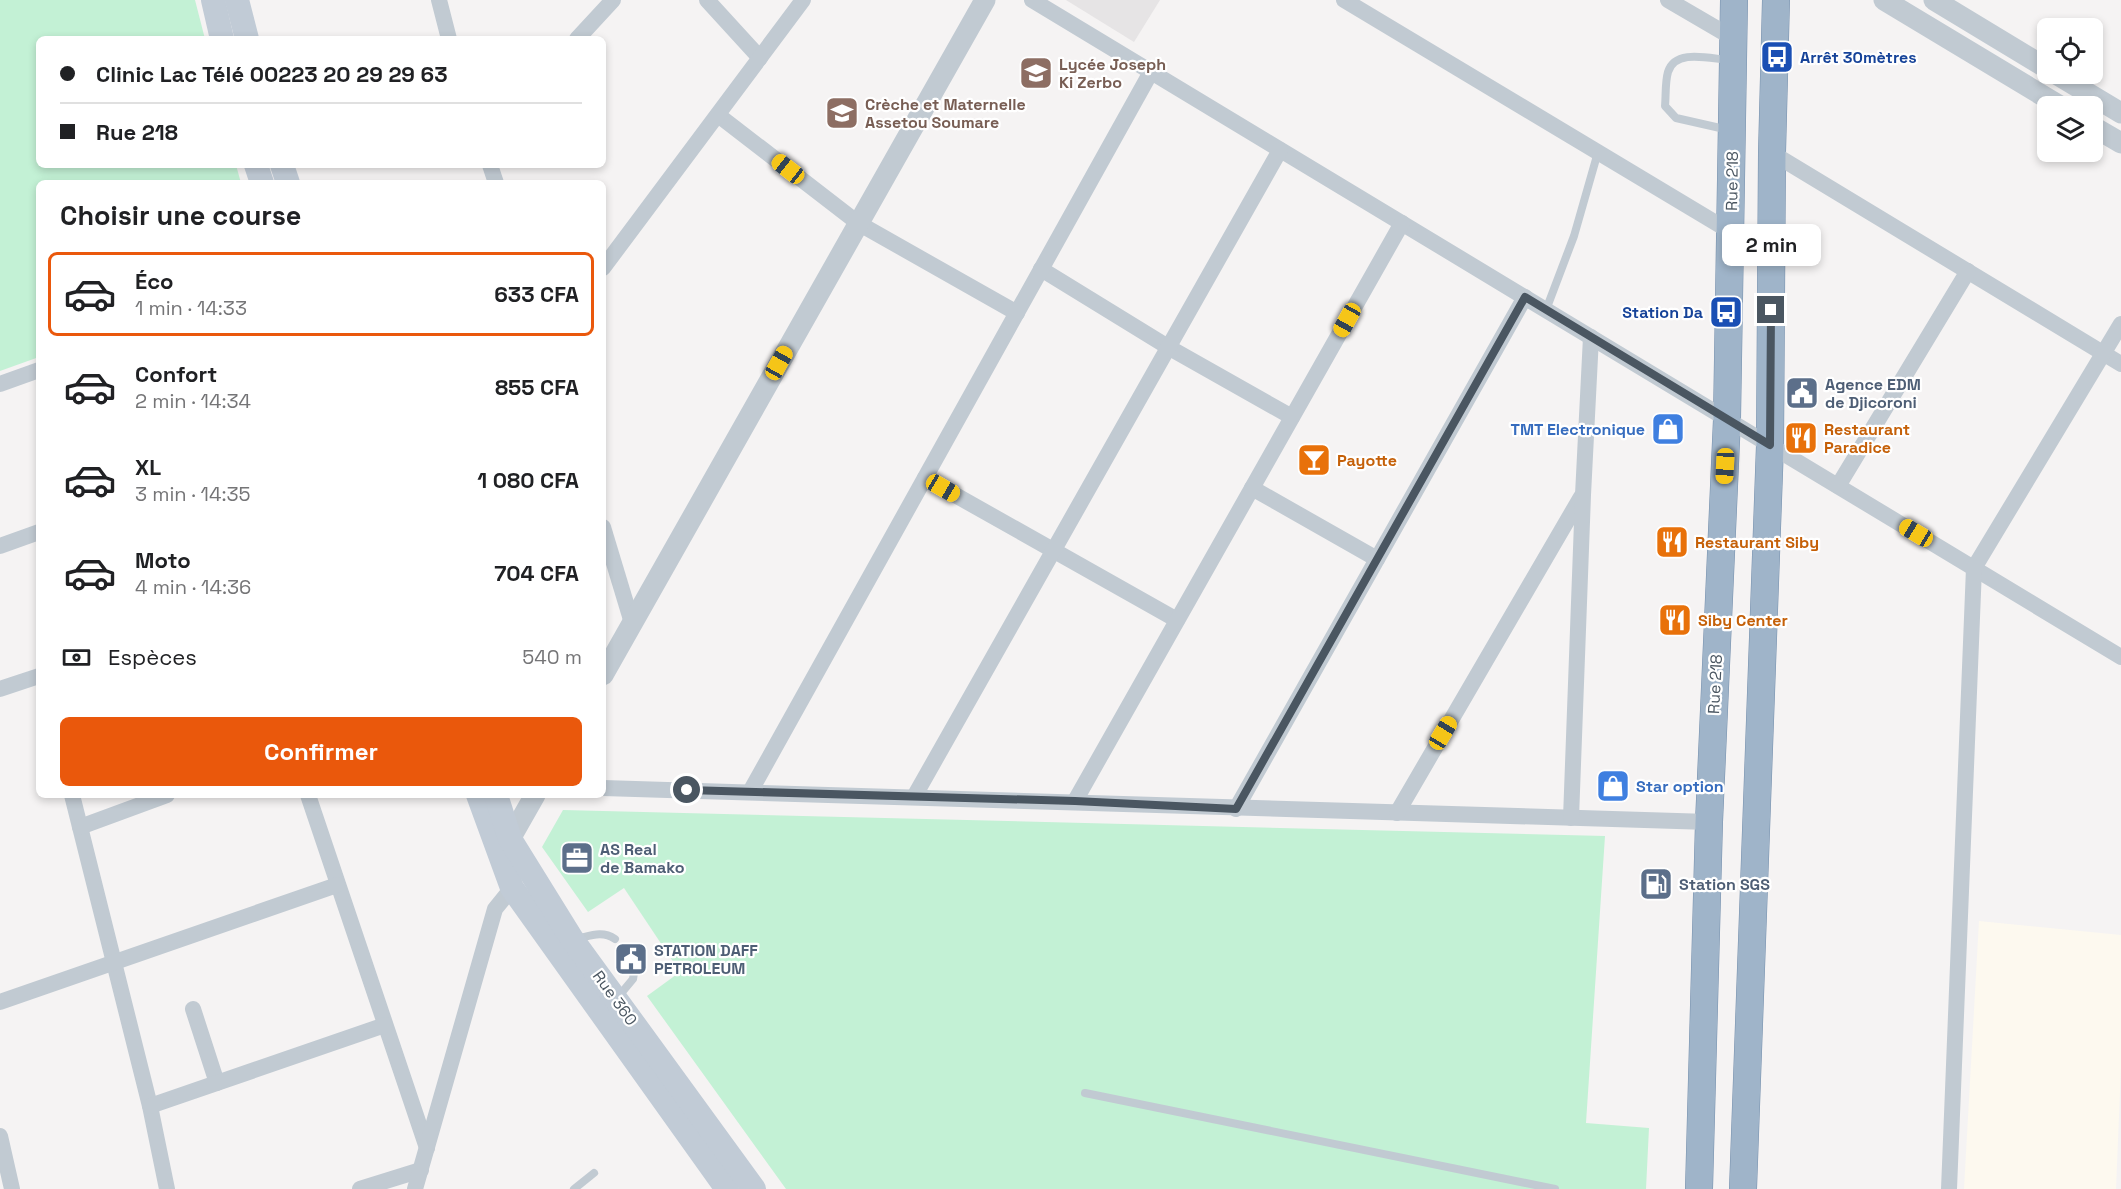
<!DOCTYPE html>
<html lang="fr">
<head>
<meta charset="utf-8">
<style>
	body { margin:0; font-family:"Space Grotesk",sans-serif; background:#f2f2f2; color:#202124; height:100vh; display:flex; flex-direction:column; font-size:22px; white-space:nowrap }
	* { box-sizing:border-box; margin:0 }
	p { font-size:20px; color:#757577 }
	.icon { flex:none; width:33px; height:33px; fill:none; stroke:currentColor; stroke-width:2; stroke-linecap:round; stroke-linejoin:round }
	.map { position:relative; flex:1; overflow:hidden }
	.panel { position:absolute; left:36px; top:180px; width:570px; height:618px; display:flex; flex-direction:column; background:#fff; border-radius:9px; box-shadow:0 3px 9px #0003 }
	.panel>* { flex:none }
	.top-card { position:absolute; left:36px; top:36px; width:570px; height:132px; border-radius:9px; box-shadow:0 3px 9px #0003; display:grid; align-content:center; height:132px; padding:0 24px; background:#fff }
	.buttons { position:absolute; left:2037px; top:18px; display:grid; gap:12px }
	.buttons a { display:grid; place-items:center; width:66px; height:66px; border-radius:9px; background:#fff; box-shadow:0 3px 9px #0003; font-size:30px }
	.end { position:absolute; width:27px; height:27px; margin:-14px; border:8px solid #4a5661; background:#fff; box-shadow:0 0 0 3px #fff }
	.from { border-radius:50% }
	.bubble { position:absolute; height:42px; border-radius:9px; background:#fff; box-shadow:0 3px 9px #0003; font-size:20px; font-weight:800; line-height:42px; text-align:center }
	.car { position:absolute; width:18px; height:36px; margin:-18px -9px; border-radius:8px; box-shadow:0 0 4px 2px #0007; background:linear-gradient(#f5c518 24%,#345 0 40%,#f5c518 0 76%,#345 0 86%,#f5c518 0) }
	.top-card b { display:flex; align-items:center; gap:21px; height:57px; font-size:22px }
	.top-card b+b { border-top:2px solid #e0e0e0 }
	.top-card i { width:15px; height:15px; background:#202124 }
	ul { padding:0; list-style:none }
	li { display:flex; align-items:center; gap:18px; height:84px; margin:0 12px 9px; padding:0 12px; border:3px solid transparent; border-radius:9px }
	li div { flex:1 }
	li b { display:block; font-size:22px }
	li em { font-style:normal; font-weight:800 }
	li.active { border-color:#ea580c }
	li>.icon { width:54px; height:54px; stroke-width:1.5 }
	h2 { padding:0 24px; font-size:27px; line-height:72px }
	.pay { display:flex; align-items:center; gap:15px; height:66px; padding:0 24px; font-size:22px }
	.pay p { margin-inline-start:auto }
	.action { display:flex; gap:12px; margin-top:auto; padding:12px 24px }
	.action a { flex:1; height:69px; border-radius:9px; background:#ea580c; color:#fff; font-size:24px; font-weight:800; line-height:69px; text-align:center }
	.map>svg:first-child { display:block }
	.commercial { fill:#fdf9ef }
	.education { fill:#e6e4e5 }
	.green { fill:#c3f1d5 }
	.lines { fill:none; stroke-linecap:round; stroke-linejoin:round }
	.trunk-casing { stroke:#7690ad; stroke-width:28 }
	.service { stroke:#c1cad2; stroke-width:8 }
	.minor { stroke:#c1cad2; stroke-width:16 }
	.tertiary { stroke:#c1cad2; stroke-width:21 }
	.secondary { stroke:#c1cbd6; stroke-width:24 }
	.trunk { stroke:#9fb4c9; stroke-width:27 }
	.route { stroke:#4a5661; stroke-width:8 }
	.labels { text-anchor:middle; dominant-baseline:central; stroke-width:4.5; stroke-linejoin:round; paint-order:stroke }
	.transit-label { font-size:16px; font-weight:bold; fill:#164399; stroke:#fff; text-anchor:start }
	.education-label { font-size:16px; font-weight:bold; fill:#785e54; stroke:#fff; text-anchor:start }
	.street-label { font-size:16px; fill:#4a5661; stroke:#fff }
	.service-label { font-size:16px; font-weight:bold; fill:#4e5e75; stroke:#fff; text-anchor:start }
	.shop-label { font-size:16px; font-weight:bold; fill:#366cbe; stroke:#fff; text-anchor:end }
	.food-label { font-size:16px; font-weight:bold; fill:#c56008; stroke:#fff; text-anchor:start }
</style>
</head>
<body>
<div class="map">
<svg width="2121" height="1189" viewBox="0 0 2121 1189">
	<rect width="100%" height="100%" fill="#f5f3f3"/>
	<!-- commercial -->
	<polygon class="commercial" points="1979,921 2121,935 2121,1067 2116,1189 1964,1189"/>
	<!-- education -->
	<polygon class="education" points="1066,0 1160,0 1134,42"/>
	<!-- green -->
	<g class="green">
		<polygon points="0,0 195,0 205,39 39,39 39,165 236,165 241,183 39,183 39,357 0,371"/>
		<polygon points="563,810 1605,836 1586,1123 1649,1128 1646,1189 786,1189 647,996 680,972 624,888 588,912 542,847"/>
	</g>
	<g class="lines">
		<defs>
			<g id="trunk">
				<polyline points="1699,1189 1709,822 1727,419 1734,0"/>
				<polyline points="1743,1189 1770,445 1772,153 1776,0"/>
			</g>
		</defs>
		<!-- trunk casing -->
		<use href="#trunk" class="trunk-casing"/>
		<!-- service -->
		<g class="service">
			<path d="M1729,130l-53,-12 -11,-12c1,-10 0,-24 3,-34 7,-24 43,-13 61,-12"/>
			<polyline points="1546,310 1574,236 1598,152"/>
			<path d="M576,939c14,-3 26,-9 39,0"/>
			<polyline points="618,997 633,979 635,967"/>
			<polyline points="1085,1093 1555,1189"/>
			<polyline points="574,1189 594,1173"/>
		</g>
		<!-- minor -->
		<g class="minor">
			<polyline points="439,0 449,39"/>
			<polyline points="707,0 760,58"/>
			<polyline points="1032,0 2121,657"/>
			<polyline points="1344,0 1731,232"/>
			<polyline points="1668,0 1733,38"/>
			<polyline points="577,39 613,0"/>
			<polyline points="718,115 858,223 1017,313"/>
			<polyline points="1772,153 2121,364"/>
			<polyline points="490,165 496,183"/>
			<polyline points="603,268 803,0"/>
			<polyline points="1041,269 1168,347 1292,417"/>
			<polyline points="0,384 39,370"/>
			<polyline points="925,478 1177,620"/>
			<polyline points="1838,486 1968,271"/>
			<polyline points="1252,488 1377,559"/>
			<polyline points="603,527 632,623"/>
			<polyline points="0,546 39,532"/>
			<polyline points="0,689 39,676"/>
			<polyline points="603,788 1709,822"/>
			<polyline points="750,792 1151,72"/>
			<polyline points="72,795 150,1106 167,1189"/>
			<polyline points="308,795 427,1148"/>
			<polyline points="914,797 1280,150"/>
			<polyline points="1075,801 1402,223"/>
			<polyline points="1236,809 1525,297"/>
			<polyline points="1397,813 1581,497"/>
			<polyline points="1571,818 1583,495 1591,337"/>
			<polyline points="80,827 167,795"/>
			<polyline points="0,1002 337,885"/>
			<polyline points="193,1009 217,1083"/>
			<polyline points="150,1106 385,1025"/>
			<polyline points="0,1136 12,1189"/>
			<polyline points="360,1189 421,1170"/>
			<polyline points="415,1189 495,909 512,888"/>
			<polyline points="1949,1189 1974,568 2121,324"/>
		</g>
		<!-- tertiary -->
		<g class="tertiary">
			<polyline points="1884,0 2060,106"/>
			<polyline points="1934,0 2048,69"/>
			<polyline points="2056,74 2121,113"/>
			<polyline points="2092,126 2121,143"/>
			<polyline points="603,675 985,0"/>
			<polyline points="499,844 510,839 535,795"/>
		</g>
		<!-- secondary -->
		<g class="secondary">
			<polyline points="213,0 222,39"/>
			<polyline points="237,0 247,39"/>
			<polyline points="256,165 262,183"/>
			<polyline points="282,165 288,183"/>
			<polyline points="478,795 512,888 727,1189"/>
			<polyline points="496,795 510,839 572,939 754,1189"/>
		</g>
		<!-- trunk -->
		<use href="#trunk" class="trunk"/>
	</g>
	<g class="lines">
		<!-- route -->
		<polyline class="route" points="687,790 1075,801 1236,809 1525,297 1770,445 1771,310"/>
	</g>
	<!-- icons -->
	<defs>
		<symbol id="bus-square" viewBox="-11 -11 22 22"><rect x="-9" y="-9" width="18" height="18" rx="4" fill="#1a4fb4" stroke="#fff"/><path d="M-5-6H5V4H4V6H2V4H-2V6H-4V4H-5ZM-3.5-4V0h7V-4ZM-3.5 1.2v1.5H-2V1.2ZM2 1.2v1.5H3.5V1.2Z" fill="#fff"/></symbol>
		<symbol id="school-square" viewBox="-11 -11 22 22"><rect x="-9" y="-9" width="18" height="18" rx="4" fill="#8d6e63" stroke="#fff"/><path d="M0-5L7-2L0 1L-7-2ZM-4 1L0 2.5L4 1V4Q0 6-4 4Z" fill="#fff"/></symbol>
		<symbol id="civic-square" viewBox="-11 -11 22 22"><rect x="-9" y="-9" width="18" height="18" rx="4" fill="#5c6f8a" stroke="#fff"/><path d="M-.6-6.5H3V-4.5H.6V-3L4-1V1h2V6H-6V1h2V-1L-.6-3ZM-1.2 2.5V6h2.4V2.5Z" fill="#fff"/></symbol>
		<symbol id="shop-square" viewBox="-11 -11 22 22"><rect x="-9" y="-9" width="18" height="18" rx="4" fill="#3f7fe0" stroke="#fff"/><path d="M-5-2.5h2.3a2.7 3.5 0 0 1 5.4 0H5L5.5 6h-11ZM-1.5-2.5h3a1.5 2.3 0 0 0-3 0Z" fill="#fff"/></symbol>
		<symbol id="restaurant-square" viewBox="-11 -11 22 22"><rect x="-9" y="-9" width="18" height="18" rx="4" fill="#e8710a" stroke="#fff"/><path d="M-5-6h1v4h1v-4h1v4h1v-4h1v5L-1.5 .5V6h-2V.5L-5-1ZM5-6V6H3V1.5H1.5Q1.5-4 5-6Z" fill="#fff"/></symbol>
		<symbol id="bar-square" viewBox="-11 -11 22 22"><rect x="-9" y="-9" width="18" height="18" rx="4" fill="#e8710a" stroke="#fff"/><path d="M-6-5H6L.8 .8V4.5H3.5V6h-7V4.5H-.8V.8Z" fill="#fff"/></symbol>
		<symbol id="office-square" viewBox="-11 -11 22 22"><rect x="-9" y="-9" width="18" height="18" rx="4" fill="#5c6f8a" stroke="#fff"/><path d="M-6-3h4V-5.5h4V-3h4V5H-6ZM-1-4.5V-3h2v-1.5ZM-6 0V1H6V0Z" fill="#fff"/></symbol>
		<symbol id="fuel-square" viewBox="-11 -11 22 22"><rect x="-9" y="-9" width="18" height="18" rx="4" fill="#5c6f8a" stroke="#fff"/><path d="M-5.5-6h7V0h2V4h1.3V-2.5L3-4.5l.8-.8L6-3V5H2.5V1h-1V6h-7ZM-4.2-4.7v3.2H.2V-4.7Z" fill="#fff"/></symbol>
	</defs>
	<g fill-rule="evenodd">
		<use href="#bus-square" x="1758" y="38" width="38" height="38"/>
		<use href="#school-square" x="1017" y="54" width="38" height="38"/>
		<use href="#school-square" x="823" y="94" width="38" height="38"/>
		<use href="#bus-square" x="1707" y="293" width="38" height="38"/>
		<use href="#civic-square" x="1783" y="374" width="38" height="38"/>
		<use href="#shop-square" x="1649" y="410" width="38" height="38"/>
		<use href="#restaurant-square" x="1782" y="419" width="38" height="38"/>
		<use href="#bar-square" x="1295" y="441" width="38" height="38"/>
		<use href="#restaurant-square" x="1653" y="523" width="38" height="38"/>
		<use href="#restaurant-square" x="1656" y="601" width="38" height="38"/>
		<use href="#shop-square" x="1594" y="767" width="38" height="38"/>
		<use href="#office-square" x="558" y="839" width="38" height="38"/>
		<use href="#fuel-square" x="1637" y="865" width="38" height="38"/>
		<use href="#civic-square" x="612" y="940" width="38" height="38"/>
	</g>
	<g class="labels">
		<!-- transit labels -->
		<g class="transit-label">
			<text x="1800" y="57">Arrêt 30mètres</text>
			<text x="1703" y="312" text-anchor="end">Station Da</text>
		</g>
		<!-- education labels -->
		<g class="education-label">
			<text x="1059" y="64">Lycée Joseph<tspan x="1059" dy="18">Ki Zerbo</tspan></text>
			<text x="865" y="104">Crèche et Maternelle<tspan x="865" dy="18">Assetou Soumare</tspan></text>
		</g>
		<!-- street labels -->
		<g class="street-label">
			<text transform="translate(1732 181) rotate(-89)">Rue 218</text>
			<text transform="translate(1715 684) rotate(-87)">Rue 218</text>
			<text transform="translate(615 998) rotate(54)">Rue 360</text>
		</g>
		<!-- service labels -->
		<g class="service-label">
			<text x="1825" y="384">Agence EDM<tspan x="1825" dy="18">de Djicoroni</tspan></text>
			<text x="600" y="849">AS Real<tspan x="600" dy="18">de Bamako</tspan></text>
			<text x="1679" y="884">Station SGS</text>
			<text x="654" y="950">STATION DAFF<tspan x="654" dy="18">PETROLEUM</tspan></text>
		</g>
		<!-- shop labels -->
		<g class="shop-label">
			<text x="1645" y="429">TMT Electronique</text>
			<text x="1636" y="786" text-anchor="start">Star option</text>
		</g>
		<!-- food labels -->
		<g class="food-label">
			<text x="1824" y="429">Restaurant<tspan x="1824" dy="18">Paradice</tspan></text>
			<text x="1337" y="460">Payotte</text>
			<text x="1695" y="542">Restaurant Siby</text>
			<text x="1698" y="620">Siby Center</text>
		</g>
	</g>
</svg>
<div class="buttons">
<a><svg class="icon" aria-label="locate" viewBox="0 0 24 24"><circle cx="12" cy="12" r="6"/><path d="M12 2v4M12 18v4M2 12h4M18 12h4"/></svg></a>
<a><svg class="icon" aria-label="layers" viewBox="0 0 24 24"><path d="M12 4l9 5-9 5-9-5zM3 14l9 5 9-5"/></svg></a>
</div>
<i class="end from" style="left:687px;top:790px"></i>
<i class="end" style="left:1771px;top:310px"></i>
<div class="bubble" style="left:1722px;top:224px;width:99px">2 min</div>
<i class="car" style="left:788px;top:169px;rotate:308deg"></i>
<i class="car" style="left:1347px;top:320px;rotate:209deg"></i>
<i class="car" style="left:779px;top:363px;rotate:29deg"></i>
<i class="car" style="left:1725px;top:466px;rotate:183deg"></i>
<i class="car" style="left:943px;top:488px;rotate:120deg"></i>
<i class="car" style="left:1916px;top:533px;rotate:301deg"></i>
<i class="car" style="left:1443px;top:733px;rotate:31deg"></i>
<div class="top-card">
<b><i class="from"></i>Clinic Lac Télé 00223 20 29 29 63</b>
<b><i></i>Rue 218</b>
</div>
<section class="panel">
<h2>Choisir une course</h2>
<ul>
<li class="active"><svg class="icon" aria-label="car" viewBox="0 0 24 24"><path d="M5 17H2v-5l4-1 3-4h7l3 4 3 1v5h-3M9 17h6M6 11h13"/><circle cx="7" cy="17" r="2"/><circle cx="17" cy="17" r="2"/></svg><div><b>Éco</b><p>1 min · 14:33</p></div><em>633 CFA</em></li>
<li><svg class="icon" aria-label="car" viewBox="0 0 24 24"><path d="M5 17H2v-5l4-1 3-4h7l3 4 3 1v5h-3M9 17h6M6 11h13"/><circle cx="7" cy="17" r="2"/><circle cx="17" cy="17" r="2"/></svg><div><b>Confort</b><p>2 min · 14:34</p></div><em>855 CFA</em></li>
<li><svg class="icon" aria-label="car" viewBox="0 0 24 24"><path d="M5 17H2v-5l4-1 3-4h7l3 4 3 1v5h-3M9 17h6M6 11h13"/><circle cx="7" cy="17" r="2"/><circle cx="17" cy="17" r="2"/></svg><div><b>XL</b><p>3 min · 14:35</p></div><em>1 080 CFA</em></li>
<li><svg class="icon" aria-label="car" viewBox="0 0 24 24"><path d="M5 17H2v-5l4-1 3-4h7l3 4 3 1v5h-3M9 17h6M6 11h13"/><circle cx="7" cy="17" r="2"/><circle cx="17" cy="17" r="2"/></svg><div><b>Moto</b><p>4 min · 14:36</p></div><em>704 CFA</em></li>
</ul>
<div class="pay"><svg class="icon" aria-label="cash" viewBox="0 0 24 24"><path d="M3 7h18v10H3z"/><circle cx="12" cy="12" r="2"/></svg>Espèces<p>540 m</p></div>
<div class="action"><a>Confirmer</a></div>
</section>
</div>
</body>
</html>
